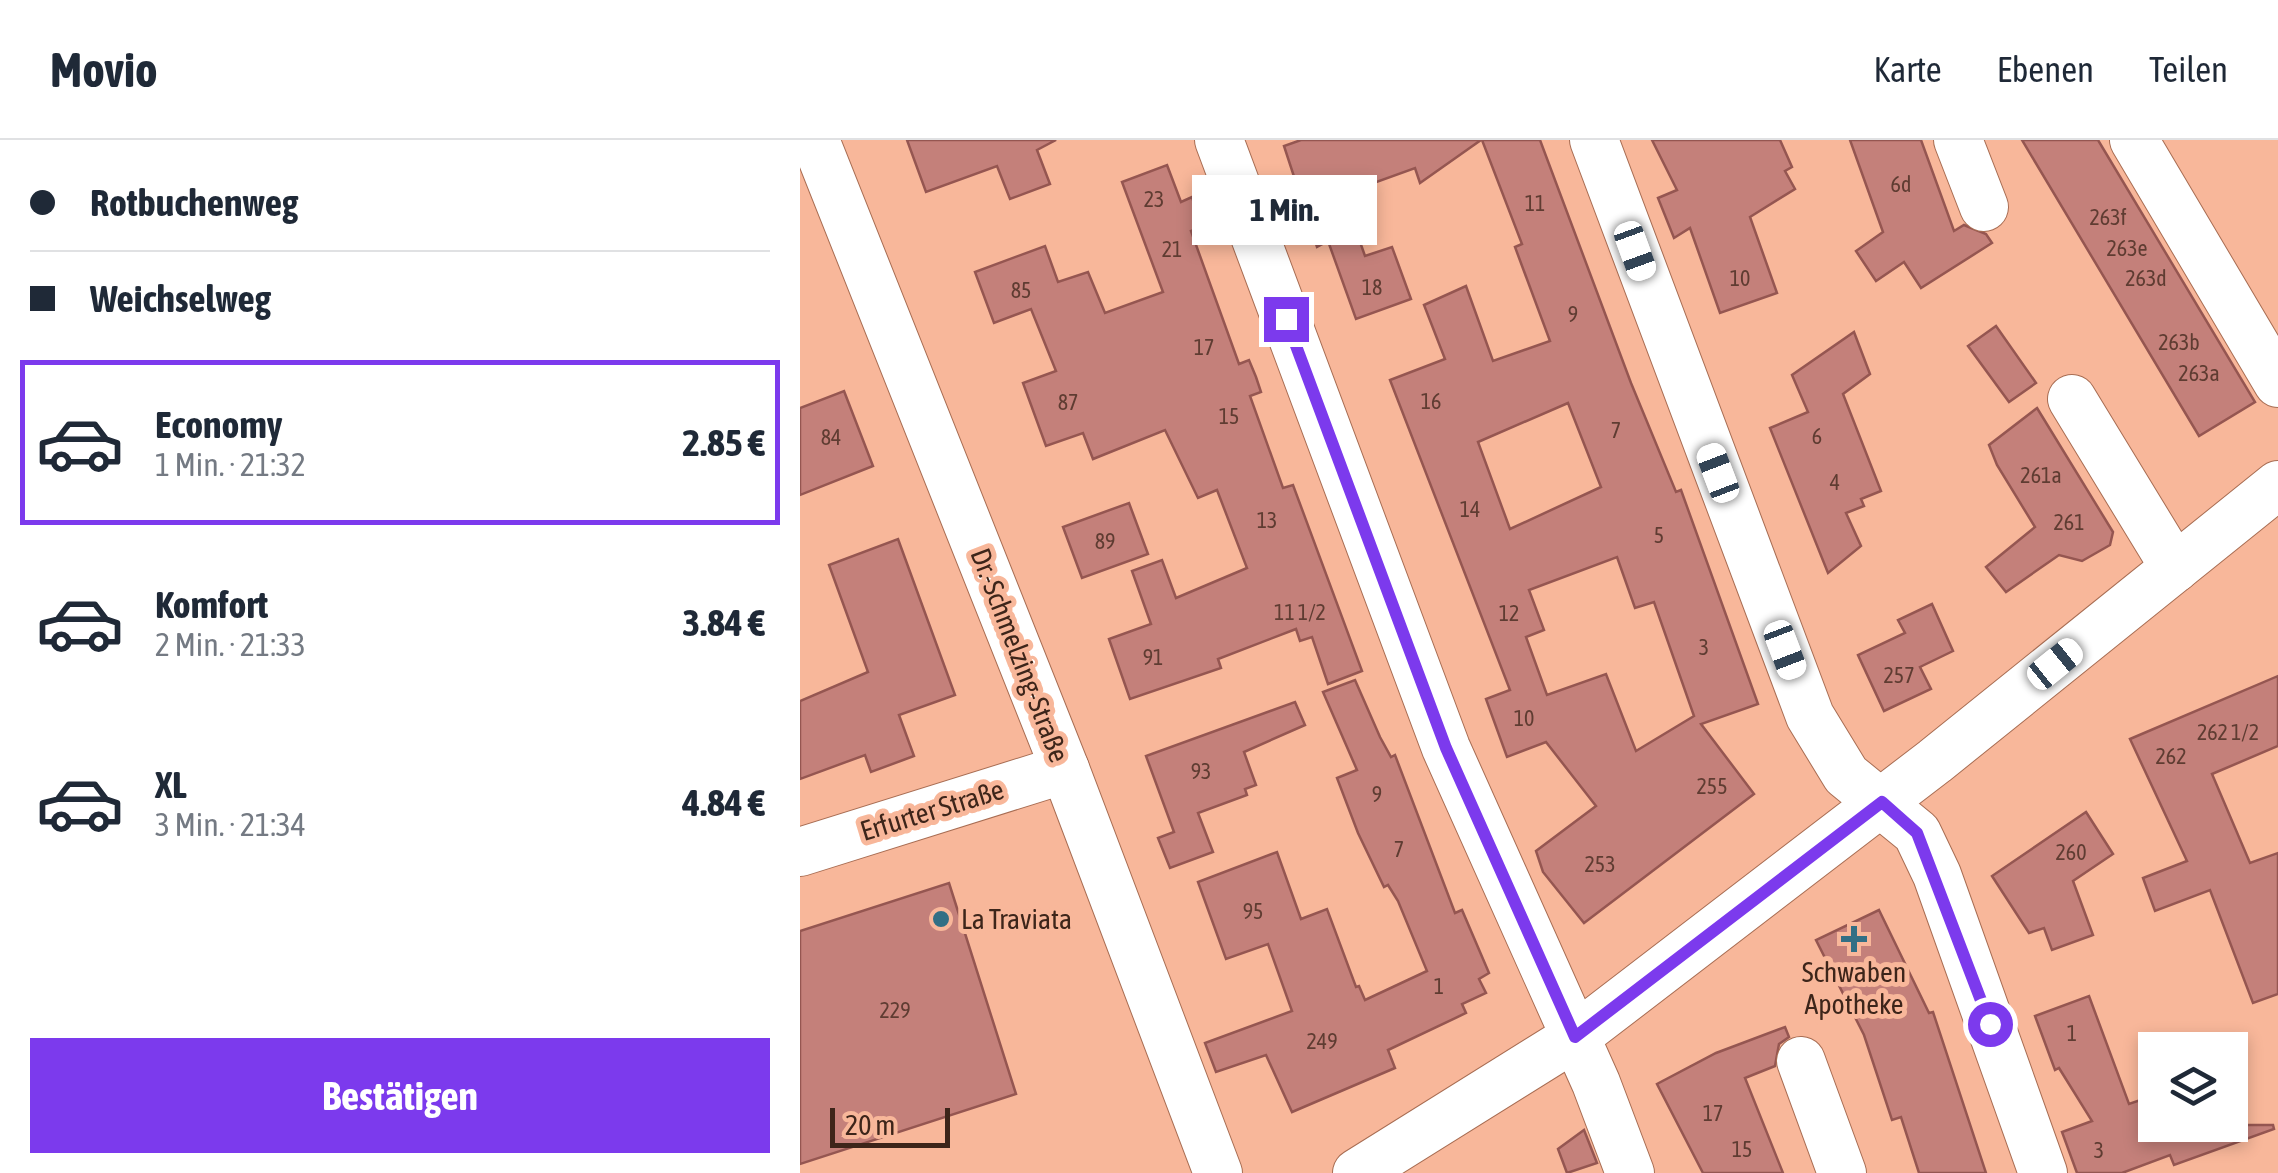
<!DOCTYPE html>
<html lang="de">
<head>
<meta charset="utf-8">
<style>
	body { margin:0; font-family:"Asap Condensed",sans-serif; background:#f2f2f3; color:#1f2937; height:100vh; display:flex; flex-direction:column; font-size:38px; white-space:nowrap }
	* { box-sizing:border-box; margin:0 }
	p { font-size:32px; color:#747a83 }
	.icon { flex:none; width:55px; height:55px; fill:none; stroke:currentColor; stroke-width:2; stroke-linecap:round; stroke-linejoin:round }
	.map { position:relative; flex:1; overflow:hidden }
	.drawer { display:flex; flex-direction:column; background:#fff; width:800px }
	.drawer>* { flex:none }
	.banner { display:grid; align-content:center; height:220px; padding:0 30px; background:#fff }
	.tools { position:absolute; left:1338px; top:892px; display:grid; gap:20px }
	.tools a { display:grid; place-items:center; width:110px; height:110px; border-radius:0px; background:#fff; box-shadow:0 5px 15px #0003; font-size:50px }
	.scale { position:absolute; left:30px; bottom:25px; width:120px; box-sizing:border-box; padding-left:10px; border:5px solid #3d251a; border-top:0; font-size:28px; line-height:35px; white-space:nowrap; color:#3d251a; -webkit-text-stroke:8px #f8b79a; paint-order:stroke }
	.end { position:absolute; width:45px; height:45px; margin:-22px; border:12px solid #7c3aed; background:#fff; box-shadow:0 0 0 5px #fff }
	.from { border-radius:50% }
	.bubble { position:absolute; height:70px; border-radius:0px; background:#fff; box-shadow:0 5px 15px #0003; font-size:32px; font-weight:700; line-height:70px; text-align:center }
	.car { position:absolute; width:30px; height:60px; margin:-30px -15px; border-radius:12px; box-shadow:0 0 8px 2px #0007; background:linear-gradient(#fff 24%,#345 0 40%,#fff 0 76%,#345 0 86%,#fff 0) }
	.banner b { display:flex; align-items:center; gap:35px; height:95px; font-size:38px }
	.banner b+b { border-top:2px solid #e0e1e3 }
	.banner i { width:25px; height:25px; background:#1f2937 }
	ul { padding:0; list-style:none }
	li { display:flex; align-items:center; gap:30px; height:165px; margin:0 20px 15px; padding:0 10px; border:5px solid transparent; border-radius:0px }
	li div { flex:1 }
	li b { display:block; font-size:38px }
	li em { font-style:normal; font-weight:700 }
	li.active { border-color:#7c3aed }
	li>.icon { width:90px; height:90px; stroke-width:1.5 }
	.action { display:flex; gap:20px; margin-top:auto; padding:20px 30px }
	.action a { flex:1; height:115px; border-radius:0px; background:#7c3aed; color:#fff; font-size:40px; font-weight:700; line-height:115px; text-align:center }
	header { display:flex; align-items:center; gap:60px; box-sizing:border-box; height:140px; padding:0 50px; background:#fff; border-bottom:2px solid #e0e1e3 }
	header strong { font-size:48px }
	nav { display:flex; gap:55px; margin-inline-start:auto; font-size:35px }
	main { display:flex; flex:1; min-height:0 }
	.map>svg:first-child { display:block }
	.building { fill:#c4807a; stroke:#955651; stroke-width:2.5; fill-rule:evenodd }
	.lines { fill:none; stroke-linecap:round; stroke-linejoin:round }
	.minor-casing { stroke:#a86d53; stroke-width:50 }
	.minor { stroke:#fff; stroke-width:48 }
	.route { stroke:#7c3aed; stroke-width:12 }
	.poi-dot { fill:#326f85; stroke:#f8b79a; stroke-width:4 }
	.labels { text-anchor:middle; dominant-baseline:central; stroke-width:10; stroke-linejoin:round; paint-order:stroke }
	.number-label { font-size:22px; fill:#5f3c32 }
	.street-label { font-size:28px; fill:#3d251a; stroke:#f8b79a }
	.poi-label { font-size:28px; fill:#3d251a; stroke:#f8b79a; text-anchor:start }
</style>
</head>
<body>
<header>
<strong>Movio</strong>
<nav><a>Karte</a><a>Ebenen</a><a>Teilen</a></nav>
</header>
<main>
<section class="drawer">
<div class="banner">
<b><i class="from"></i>Rotbuchenweg</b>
<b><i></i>Weichselweg</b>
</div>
<ul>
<li class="active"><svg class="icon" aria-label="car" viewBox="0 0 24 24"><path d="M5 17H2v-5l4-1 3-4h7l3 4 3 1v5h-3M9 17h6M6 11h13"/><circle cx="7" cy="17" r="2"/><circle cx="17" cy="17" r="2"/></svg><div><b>Economy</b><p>1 Min. · 21:32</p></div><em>2.85 €</em></li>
<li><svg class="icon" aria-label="car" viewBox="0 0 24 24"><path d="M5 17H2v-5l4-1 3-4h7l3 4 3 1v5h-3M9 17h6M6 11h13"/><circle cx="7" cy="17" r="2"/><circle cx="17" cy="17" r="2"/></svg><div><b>Komfort</b><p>2 Min. · 21:33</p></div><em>3.84 €</em></li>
<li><svg class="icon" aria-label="car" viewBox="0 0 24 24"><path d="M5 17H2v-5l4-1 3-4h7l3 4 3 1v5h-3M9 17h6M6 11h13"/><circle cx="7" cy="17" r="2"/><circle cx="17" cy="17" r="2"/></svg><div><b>XL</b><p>3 Min. · 21:34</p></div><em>4.84 €</em></li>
</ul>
<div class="action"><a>Bestätigen</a></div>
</section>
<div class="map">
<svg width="1478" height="1033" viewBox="0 0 1478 1033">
	<rect width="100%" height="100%" fill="#f8b79a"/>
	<!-- building -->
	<g class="building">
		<polygon points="107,0 256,0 237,10 250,44 210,59 197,26 126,52"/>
		<polygon points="501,0 681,0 620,43 615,28 543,54 565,116 592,107 611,159 556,179 528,101 517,107 484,6"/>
		<path d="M682,0h58l91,243 45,109 5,-2 77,214 -57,20 53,70 -170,129 -41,-51 -7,-21 60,-45 -50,-64 -39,15 -21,-58 24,-9 -120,-310 55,-21 -21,-54 42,-19 27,75 57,-20 -35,-94 7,-3zM768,263l33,84 -91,42 -32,-87zM817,417l18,51 19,-6 40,114 -58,35 -30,-77 -59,21 -21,-58 18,-7 -15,-40z"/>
		<polygon points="852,0 980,0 992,27 985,31 995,49 950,77 977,153 920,173 890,88 874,98 858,58 877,50"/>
		<polygon points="1050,0 1121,0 1154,91 1164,85 1186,94 1192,103 1121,148 1104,122 1076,141 1056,111 1083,92"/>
		<polygon points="1222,0 1298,0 1455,262 1399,296"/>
		<polygon points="367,25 381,62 392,57 402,87 391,91 439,224 449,220 456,237 461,252 450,256 483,348 493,345 562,531 528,544 512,497 500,501 496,489 418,519 421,528 330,559 309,499 351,484 332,431 362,420 376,458 447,428 417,350 398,358 365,290 293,319 283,293 246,306 223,243 256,231 231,169 194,183 175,132 245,106 258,142 288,132 305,173 363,152 322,42"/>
		<polygon points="1196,186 1236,243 1209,262 1168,206"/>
		<polygon points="1054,192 1070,234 1043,254 1081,351 1061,359 1064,366 1046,373 1061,406 1028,433 970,288 1008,272 992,235"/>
		<polygon points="44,251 73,326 0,355 0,268"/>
		<polygon points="1237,268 1313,392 1310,405 1282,421 1259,415 1206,452 1186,427 1235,387 1197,325 1189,305"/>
		<polygon points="329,363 348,414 282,438 263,387"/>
		<polygon points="98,399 155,555 99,575 114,616 71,632 65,615 0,639 0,561 68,532 29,425"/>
		<polygon points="1132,464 1153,511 1120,527 1131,549 1084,571 1058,515 1105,493 1098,480"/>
		<polygon points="1478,536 1478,606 1412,634 1450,723 1478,713 1478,854 1453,863 1410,750 1355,771 1343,738 1387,721 1330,599"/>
		<polygon points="555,540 580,597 591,617 595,615 655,773 662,770 689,833 679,839 686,853 662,864 666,873 588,910 595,928 492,972 466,915 416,932 405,903 492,871 468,804 426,819 398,742 477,712 501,779 527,769 556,847 559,846 565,860 627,831 598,761 588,745 584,747 558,693 537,638 557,630 523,552"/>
		<polygon points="495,562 505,585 444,612 456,645 445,649 447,655 398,673 413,712 370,728 358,698 374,692 346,616"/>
		<polygon points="1286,672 1313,714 1273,741 1293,795 1252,810 1244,788 1229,793 1192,736"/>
		<polygon points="149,743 216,954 0,1024 0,791"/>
		<polygon points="1079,770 1129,873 1133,872 1186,1033 1119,1033 1101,977 1092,980 1064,895 1016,800"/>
		<polygon points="1289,856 1329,964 1355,955 1355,985 1473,985 1474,989 1374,1025 1370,1015 1322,1033 1277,1033 1262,992 1292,981 1259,928 1255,930 1235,876"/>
		<polygon points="985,887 989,897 979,904 975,926 945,938 983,1033 903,1033 857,944 916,913"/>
		<polygon points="784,990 797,1023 767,1033 758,1009"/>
	</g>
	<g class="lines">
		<defs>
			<g id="minor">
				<polyline points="15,0 265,629 418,1033"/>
				<polyline points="419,0 646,608 796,943 830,1033"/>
				<polyline points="794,0 1010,576 1046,635 1117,693 1137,735 1243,1033"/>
				<polyline points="1158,0 1184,67"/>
				<polyline points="1334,0 1478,243"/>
				<polyline points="1272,259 1375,428"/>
				<polyline points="0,712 265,629"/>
				<polyline points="1001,921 1042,1033"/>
				<polyline points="557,1033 775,897 1135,621 1478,345"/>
			</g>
		</defs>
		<!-- minor casing -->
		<use href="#minor" class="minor-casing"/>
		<!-- minor -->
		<use href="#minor" class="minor"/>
	</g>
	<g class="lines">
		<!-- route -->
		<polyline class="route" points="486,179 646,608 775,897 1082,662 1117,693 1190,884"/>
	</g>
	<!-- markers -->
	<g class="poi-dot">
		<circle cx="141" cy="779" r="10"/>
		<path d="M1049 784h10v10h10v10h-10v10h-10v-10h-10v-10h10z"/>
	</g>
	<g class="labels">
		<!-- number labels -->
		<g class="number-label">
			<text x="1101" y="44">6d</text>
			<text x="354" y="59">23</text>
			<text x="735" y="63">11</text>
			<text x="1308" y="77">263f</text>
			<text x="1327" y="108">263e</text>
			<text x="372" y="109">21</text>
			<text x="940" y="138">10</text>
			<text x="1346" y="138">263d</text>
			<text x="572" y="147">18</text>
			<text x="221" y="150">85</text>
			<text x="773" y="174">9</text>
			<text x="1379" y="202">263b</text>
			<text x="404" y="207">17</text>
			<text x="1399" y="233">263a</text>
			<text x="631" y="261">16</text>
			<text x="268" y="262">87</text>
			<text x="429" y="276">15</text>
			<text x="816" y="290">7</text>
			<text x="1017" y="296">6</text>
			<text x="31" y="297">84</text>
			<text x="1241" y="335">261a</text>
			<text x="1035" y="342">4</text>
			<text x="670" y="369">14</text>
			<text x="467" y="380">13</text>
			<text x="1269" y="382">261</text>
			<text x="859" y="395">5</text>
			<text x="305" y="401">89</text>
			<text x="500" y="472">11 1/2</text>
			<text x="709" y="473">12</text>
			<text x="904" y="507">3</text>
			<text x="353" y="517">91</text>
			<text x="1099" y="535">257</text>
			<text x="724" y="578">10</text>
			<text x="1428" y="592">262 1/2</text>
			<text x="1371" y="616">262</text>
			<text x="401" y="631">93</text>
			<text x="912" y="646">255</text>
			<text x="577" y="654">9</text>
			<text x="599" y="709">7</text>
			<text x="1271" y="712">260</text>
			<text x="800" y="724">253</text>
			<text x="453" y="771">95</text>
			<text x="639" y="846">1</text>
			<text x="95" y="870">229</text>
			<text x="1272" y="893">1</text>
			<text x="522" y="901">249</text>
			<text x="913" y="973">17</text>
			<text x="942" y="1009">15</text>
			<text x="1299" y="1010">3</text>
		</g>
		<!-- street labels -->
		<g class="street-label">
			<text transform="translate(220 515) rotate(69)">Dr.-Schmelzing-Straße</text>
			<text transform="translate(132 670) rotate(-17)">Erfurter Straße</text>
		</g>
		<!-- poi labels -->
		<g class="poi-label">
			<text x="161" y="779">La Traviata</text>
			<text x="1054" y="832" text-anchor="middle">Schwaben<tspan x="1054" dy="32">Apotheke</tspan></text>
		</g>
	</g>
</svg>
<div class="tools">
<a><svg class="icon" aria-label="layers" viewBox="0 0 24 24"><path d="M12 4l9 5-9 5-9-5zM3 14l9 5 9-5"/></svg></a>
</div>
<div class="scale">20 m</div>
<i class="end from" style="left:1190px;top:884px"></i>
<i class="end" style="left:486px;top:179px"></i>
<div class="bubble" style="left:392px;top:35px;width:185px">1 Min.</div>
<i class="car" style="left:835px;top:111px;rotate:160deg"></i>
<i class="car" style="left:918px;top:333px;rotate:339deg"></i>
<i class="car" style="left:985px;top:510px;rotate:159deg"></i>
<i class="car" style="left:1255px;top:524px;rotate:51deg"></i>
</div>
</main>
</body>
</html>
